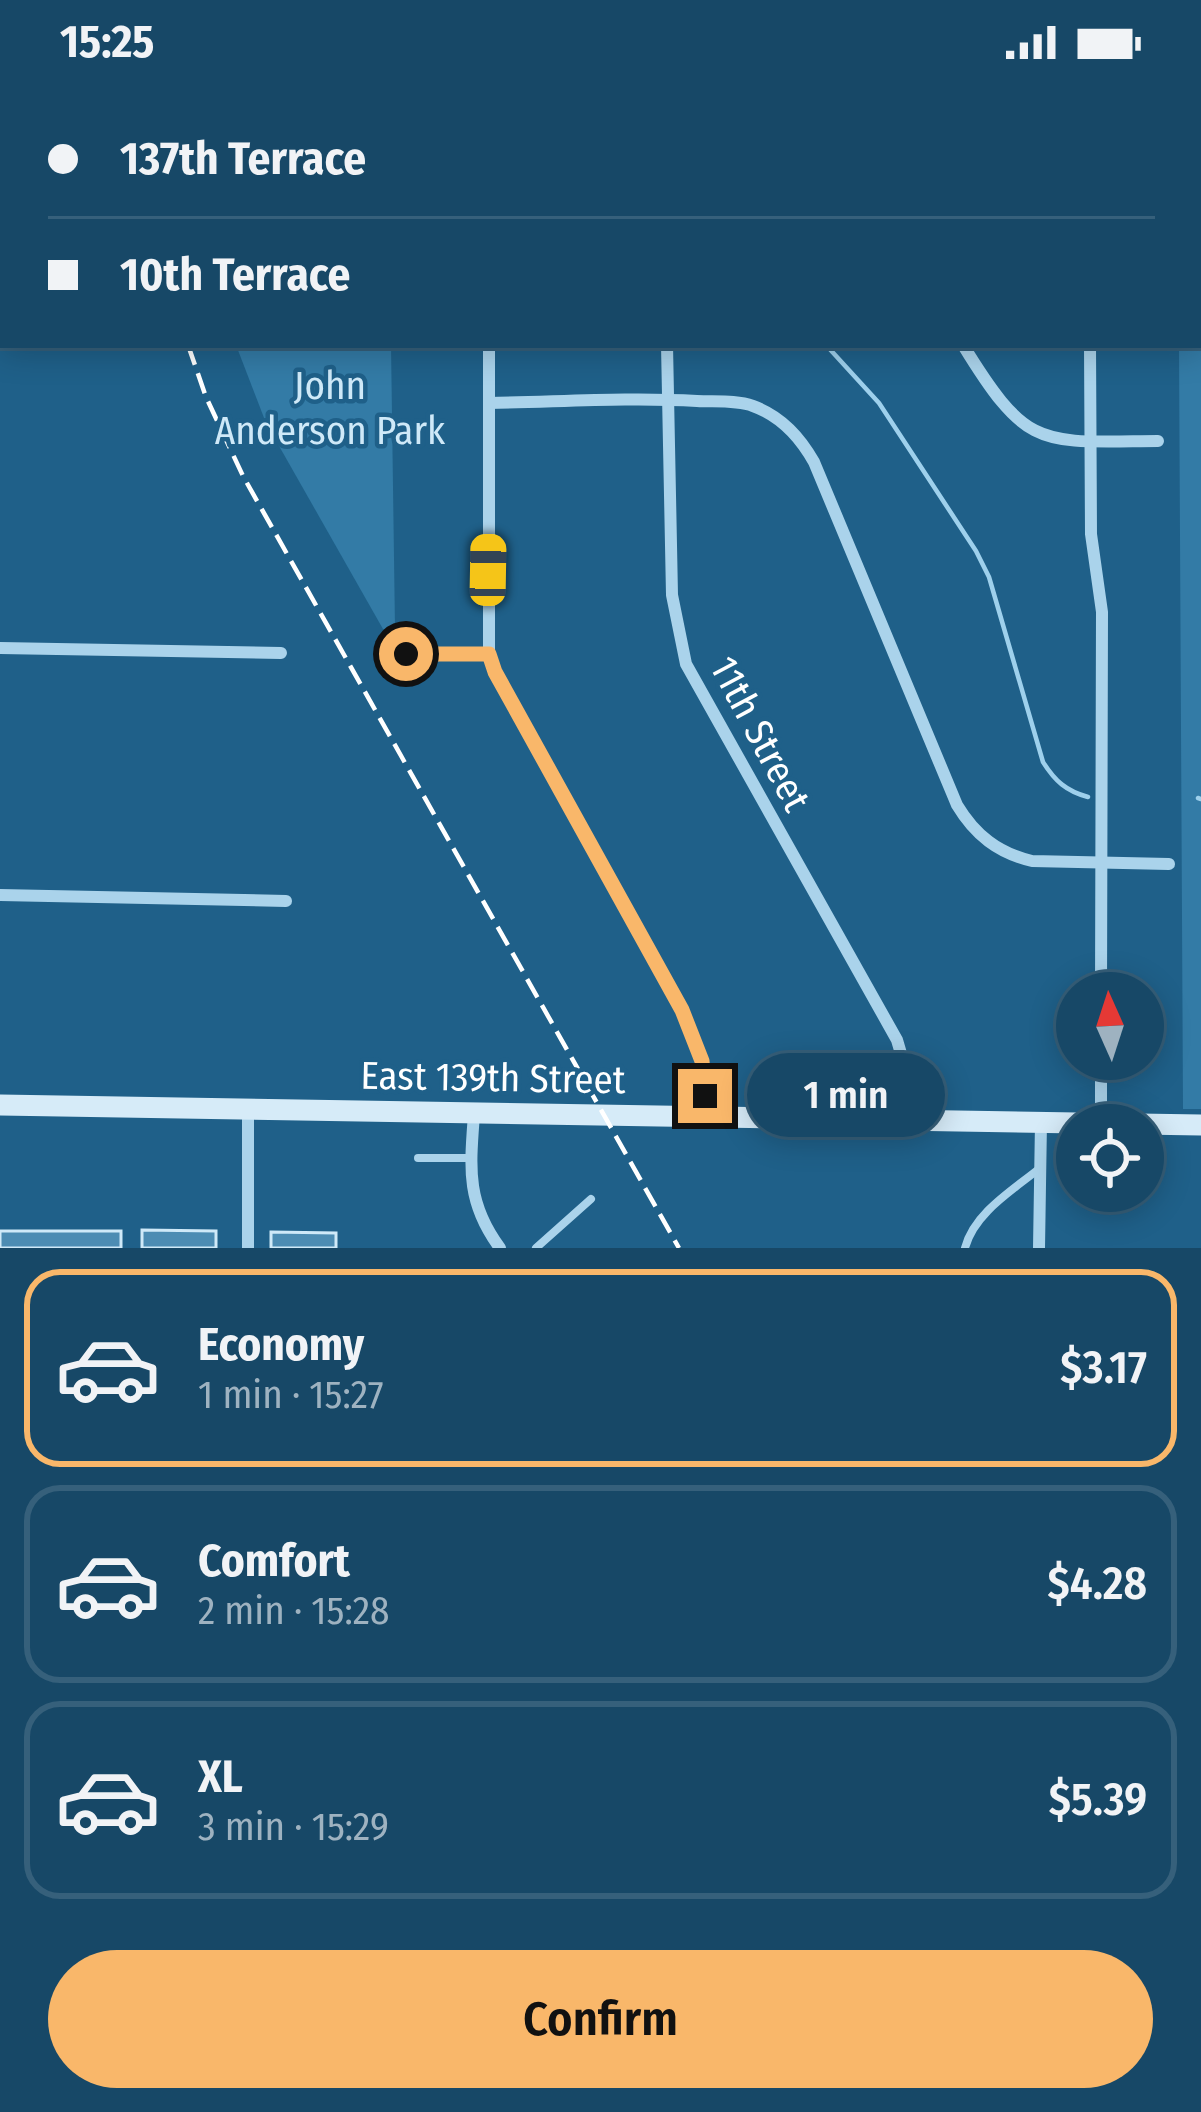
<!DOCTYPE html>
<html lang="en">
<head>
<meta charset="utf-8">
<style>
	body { margin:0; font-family:"Fira Sans Condensed",sans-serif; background:#204f6d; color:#f1f3f6; height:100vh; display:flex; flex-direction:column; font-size:45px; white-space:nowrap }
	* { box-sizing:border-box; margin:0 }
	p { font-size:39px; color:#9eb2c0 }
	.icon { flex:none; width:66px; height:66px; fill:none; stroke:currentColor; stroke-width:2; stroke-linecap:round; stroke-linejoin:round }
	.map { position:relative; height:1164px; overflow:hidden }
	.sheet { display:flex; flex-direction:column; background:#174867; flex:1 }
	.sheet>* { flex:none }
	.guide { position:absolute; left:0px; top:0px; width:1203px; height:264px; box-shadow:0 6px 30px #0003,0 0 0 3px #36607b; display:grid; align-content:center; height:264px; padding:0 48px; background:#174867 }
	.needle { width:78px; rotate:357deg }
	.buttons { position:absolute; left:1056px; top:888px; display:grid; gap:24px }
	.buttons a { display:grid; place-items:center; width:108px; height:108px; border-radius:50%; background:#174867; box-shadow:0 6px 30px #0003,0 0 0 3px #36607b; font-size:60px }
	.end { position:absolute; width:54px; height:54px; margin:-27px; border:15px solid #f9b76a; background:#111; box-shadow:0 0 0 6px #111 }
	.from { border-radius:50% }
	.bubble { position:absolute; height:84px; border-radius:42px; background:#174867; box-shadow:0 6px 30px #0003,0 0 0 3px #36607b; font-size:39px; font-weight:600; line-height:84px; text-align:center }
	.car { position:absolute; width:36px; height:72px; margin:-36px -18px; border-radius:15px; box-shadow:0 0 9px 3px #0007; background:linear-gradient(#f5c518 24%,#345 0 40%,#f5c518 0 76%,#345 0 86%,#f5c518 0) }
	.guide b { display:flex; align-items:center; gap:42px; height:114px; font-size:45px }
	.guide b+b { border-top:3px solid #36607b }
	.guide i { width:30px; height:30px; background:#f1f3f6 }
	ul { padding:21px 0 0; list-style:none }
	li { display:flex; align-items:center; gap:36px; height:198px; margin:0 24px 18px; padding:0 24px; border:6px solid #36607b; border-radius:36px }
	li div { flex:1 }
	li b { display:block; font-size:45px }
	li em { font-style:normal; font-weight:600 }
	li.selected { border-color:#f9b76a }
	li>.icon { width:108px; height:108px; stroke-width:1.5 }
	.primary-button { display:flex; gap:24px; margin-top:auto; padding:24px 48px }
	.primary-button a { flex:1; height:138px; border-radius:72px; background:#f9b76a; color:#111; font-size:48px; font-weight:600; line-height:138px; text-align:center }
	.status { display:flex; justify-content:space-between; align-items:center; height:84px; padding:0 60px; background:#174867; direction:ltr }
	.status svg { height:33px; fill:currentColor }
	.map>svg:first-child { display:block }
	.green { fill:#337ba6 }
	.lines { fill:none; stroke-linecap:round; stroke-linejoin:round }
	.stream { stroke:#9ed0ec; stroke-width:4.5 }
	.building { fill:#4c8cb3; stroke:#cfe9f8; stroke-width:3 }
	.path { stroke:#aad3eb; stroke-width:3; stroke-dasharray:6 9; stroke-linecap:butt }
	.lane { stroke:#aad3eb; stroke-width:8 }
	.street { stroke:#aad3eb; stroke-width:12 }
	.secondary { stroke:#d6ebf8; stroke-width:21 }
	.rail { stroke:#fff; stroke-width:4.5; stroke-dasharray:21 9; stroke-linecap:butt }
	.route { stroke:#f9b76a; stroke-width:15 }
	.labels { text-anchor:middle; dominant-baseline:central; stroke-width:9; stroke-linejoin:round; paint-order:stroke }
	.park-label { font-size:39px; fill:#cfe9f8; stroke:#1f6089 }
	.street-label { font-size:39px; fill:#fff; stroke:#1f6089 }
</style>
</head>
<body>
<div class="status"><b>15:25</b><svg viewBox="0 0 49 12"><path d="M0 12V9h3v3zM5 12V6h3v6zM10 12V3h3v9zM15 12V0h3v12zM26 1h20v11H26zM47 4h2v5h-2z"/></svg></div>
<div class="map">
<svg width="1201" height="1164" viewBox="0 0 1201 1164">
	<rect width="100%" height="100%" fill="#1f6089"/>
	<!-- green -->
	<g class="green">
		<rect x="162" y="0" width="636" height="3"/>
		<polygon points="1178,0 1201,0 1201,1025 1183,1025 1179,261 1200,261 1200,3"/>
		<polygon points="236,261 391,261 395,545 383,545 266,339"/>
	</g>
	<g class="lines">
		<!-- stream -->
		<g class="stream">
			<polyline points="557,0 558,3"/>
			<polyline points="223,3 240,0"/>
			<path d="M826,261l53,58 97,148 13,26 54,185c12,19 23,29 45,35"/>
			<polyline points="1198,714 1201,715"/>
		</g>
	</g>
	<!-- building -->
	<g class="building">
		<polygon points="142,1146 216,1147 216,1164 142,1164"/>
		<rect x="0" y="1147" width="121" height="17"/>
		<polygon points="271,1148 336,1149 336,1164 271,1164"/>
	</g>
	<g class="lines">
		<!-- path -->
		<g class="path">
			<polyline points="307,0 308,3"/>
			<polyline points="640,0 640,3"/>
		</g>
		<!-- lane -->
		<g class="lane">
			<polyline points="418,1074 470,1074"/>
			<polyline points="536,1164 591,1115"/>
			<path d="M965,1164c9,-35 48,-58 75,-80"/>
		</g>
		<!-- street -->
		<g class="street">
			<polyline points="1089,0 1089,3"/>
			<polyline points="898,3 899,0"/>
			<polyline points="0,57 3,56"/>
			<polyline points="489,261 489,570 495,588 682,925 702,977 705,1034"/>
			<polyline points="667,261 672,511 686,580 897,956 907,990 905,1038"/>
			<path d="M963,261c65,106 77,97 195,96"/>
			<polyline points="1090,261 1091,450 1102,528 1101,909"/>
			<path d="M489,319c69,-1 139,-6 208,-2 18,1 39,-1 56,5 28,10 47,31 61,56l143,343c18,30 41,48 75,56l137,3"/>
			<polyline points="0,564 281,569"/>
			<polyline points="407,570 489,570"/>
			<polyline points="0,811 286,817"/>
			<path d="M474,1030c-4,54 -8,88 26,134"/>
			<polyline points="1101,1039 1101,975"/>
			<polyline points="248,1164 248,1027"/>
			<polyline points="1039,1164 1041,1038"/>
		</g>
		<!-- secondary -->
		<polyline class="secondary" points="0,1021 1201,1041"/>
		<!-- rail -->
		<g class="rail">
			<polyline points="146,3 146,0"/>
			<polyline points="188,261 206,313 243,392 679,1164"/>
		</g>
	</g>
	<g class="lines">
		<!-- route -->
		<polyline class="route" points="406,570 489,570 495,588 682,926 702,977 705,1012"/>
	</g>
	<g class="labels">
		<!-- park labels -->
		<g class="park-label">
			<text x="330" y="302">John<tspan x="330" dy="45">Anderson Park</tspan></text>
		</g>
		<!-- street labels -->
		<g class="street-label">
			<text transform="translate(760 650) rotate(62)">11th Street</text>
			<text transform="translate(493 994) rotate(1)">East 139th Street</text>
		</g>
	</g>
</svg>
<div class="buttons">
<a><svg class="needle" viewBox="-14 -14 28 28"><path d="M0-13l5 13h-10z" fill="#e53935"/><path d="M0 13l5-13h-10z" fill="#9eb2c0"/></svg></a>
<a><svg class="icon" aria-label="locate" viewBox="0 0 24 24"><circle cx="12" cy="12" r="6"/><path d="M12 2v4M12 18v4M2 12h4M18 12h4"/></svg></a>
</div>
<i class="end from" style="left:406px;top:570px"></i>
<i class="end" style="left:705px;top:1012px"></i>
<div class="bubble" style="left:747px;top:969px;width:198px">1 min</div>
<i class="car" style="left:488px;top:486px;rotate:1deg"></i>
<div class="guide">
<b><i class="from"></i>137th Terrace</b>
<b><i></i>10th Terrace</b>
</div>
</div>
<section class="sheet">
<ul>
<li class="selected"><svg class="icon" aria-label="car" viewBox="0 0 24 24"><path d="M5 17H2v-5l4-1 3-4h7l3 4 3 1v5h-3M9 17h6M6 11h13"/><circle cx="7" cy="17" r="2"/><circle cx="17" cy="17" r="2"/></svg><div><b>Economy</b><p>1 min · 15:27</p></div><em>$3.17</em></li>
<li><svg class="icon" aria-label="car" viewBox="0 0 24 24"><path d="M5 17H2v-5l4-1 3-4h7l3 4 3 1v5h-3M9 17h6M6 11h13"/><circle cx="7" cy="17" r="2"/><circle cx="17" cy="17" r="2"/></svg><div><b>Comfort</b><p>2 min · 15:28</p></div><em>$4.28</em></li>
<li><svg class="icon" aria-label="car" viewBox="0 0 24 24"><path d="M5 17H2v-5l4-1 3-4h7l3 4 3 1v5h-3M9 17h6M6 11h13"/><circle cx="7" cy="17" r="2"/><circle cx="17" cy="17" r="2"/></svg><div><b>XL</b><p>3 min · 15:29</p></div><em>$5.39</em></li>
</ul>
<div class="primary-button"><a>Confirm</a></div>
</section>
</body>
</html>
